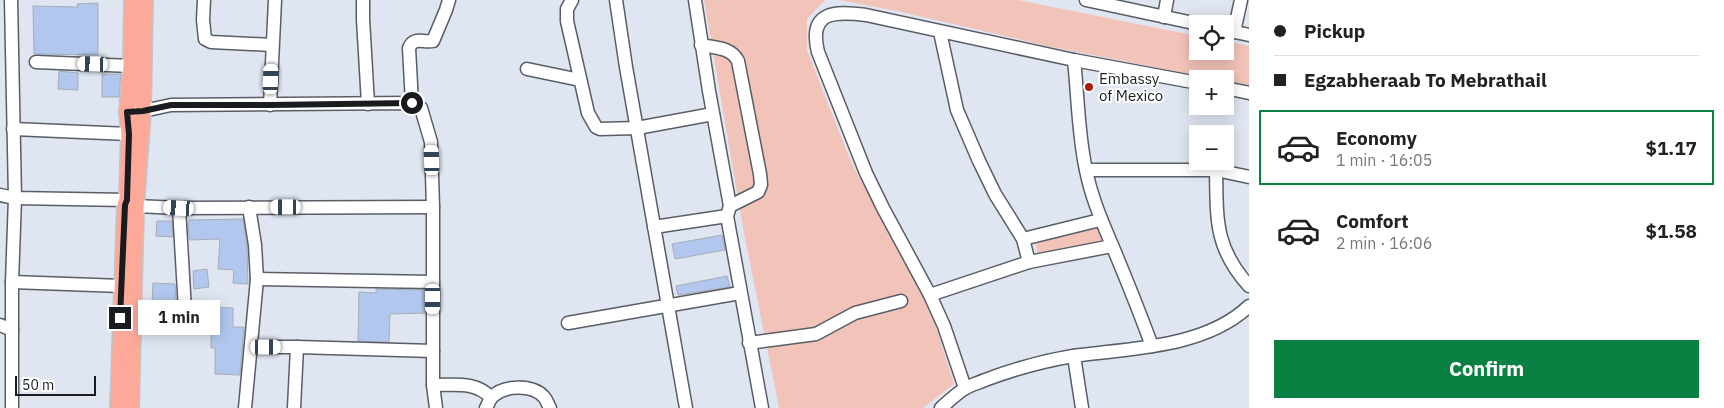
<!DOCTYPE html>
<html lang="en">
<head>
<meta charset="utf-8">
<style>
	body { margin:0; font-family:"IBM Plex Sans",sans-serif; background:#f6f6f6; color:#222; height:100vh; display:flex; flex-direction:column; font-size:19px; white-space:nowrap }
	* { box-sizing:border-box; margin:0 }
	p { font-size:16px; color:#767676 }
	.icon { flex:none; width:28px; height:28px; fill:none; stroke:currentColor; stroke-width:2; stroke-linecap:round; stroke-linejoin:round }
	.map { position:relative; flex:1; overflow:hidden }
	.sheet { display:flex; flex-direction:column; background:#fff; width:475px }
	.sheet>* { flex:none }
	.banner { display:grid; align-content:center; height:110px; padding:0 25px; background:#fff }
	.tools { position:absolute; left:1189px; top:15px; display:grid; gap:10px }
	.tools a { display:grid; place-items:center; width:45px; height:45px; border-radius:0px; background:#fff; box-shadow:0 2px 12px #0003; font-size:25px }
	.scale { position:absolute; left:15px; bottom:12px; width:81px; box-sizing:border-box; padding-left:5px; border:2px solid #191b1f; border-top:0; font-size:14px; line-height:18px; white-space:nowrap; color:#191b1f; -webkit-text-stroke:4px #fff; paint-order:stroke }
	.end { position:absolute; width:22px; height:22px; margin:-11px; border:6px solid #191b1f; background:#fff; box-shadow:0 0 0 2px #fff }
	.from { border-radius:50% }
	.bubble { position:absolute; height:35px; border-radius:0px; background:#fff; box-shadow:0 2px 12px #0003; font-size:16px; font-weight:700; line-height:35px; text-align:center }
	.car { position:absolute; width:15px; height:30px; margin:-15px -8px; border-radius:6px; box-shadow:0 0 4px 1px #0007; background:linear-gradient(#fff 24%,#345 0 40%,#fff 0 76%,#345 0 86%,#fff 0) }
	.banner b { display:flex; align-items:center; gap:18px; height:48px; font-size:19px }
	.banner b+b { border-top:1px solid #e0e0e0 }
	.banner i { width:12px; height:12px; background:#222 }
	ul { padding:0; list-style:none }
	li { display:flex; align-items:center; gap:15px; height:75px; margin:0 10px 8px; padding:0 15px; border:2px solid transparent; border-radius:0px }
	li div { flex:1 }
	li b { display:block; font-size:19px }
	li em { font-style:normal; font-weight:700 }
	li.on { border-color:#0b8043 }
	li>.icon { width:45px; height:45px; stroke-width:1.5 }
	.action { display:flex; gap:10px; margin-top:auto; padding:10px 25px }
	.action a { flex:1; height:58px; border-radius:0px; background:#0b8043; color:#fff; font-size:20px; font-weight:700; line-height:58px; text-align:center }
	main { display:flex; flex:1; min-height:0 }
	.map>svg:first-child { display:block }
	.green { fill:#f2c3b9 }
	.building { fill:#b2c7ed; stroke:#a6acb6 }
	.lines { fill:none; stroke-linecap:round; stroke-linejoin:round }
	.minor-casing { stroke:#585d66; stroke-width:15 }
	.major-casing { stroke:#c3c4c5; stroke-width:18 }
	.minor { stroke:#fff; stroke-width:12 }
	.major { stroke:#fda99a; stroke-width:15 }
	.route { stroke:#191b1f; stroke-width:6 }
	.poi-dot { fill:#aa1b00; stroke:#fff; stroke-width:2 }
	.labels { text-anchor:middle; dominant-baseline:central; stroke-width:4; stroke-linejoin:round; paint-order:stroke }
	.poi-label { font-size:15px; fill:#191b1f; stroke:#fff; text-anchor:start }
</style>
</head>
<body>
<main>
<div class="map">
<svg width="1249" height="408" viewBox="0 0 1249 408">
	<rect width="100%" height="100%" fill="#e0e6f1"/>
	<!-- green -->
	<g class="green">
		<polygon points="704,0 825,0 807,19 807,50 826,99 852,164 930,308 954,384 923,408 779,408 744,233"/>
		<polygon points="839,0 1018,0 1197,36 1198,51 1225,51 1225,41 1249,46 1249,85 1225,81 1225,79 1216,79 1052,47 897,11"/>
		<polygon points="1099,228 1102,243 1038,256 1035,241"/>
	</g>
	<!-- building -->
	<g class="building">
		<polygon points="98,3 98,55 34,54 33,6 78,7 77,4"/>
		<polygon points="59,71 78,73 78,90 58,89"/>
		<polygon points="102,74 121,74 119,97 102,97"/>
		<polygon points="243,219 247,247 248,284 233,283 234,270 218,269 220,239 190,240 189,237 188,222 190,222 189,220"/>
		<polygon points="157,221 172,221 173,237 156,236"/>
		<polygon points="722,235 725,250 675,259 672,244"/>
		<polygon points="207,269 209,287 194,289 193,271"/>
		<polygon points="727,276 730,287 678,295 676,286"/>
		<polygon points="153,283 175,284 178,329 151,327"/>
		<polygon points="376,289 425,290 425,313 390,314 389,342 358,341 359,292 376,293"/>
		<polygon points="210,306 210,307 233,308 233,327 244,327 240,375 215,374 215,348 211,348 211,326 197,327 196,307"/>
	</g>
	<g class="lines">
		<defs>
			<g id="minor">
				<polyline points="11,0 15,198 12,282 12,408"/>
				<polyline points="204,0 203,20 205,39 211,42 272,45"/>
				<polyline points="363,0 363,19 368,104"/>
				<polyline points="572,0 567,9 567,21 588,113 596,127 600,129 637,128 713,114"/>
				<polyline points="616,0 626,67 686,408"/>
				<polyline points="695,0 709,91 730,206 727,216 762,408"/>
				<polyline points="1086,0 1198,24"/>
				<polyline points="1164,17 1167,0"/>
				<polyline points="1225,30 1249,35"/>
				<polyline points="940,32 957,110 979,161 995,194 1023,239 1029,262"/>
				<polyline points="1234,32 1241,0"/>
				<path d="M701,45c14,3 30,2 37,16l22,113 1,11 -3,7 -28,14"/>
				<path d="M1074,60c4,36 4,74 12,110 6,31 19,58 31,87 12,29 24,59 35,89"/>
				<polyline points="36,62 131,66"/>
				<polyline points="527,69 580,80"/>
				<polyline points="1225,88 1249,93"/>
				<path d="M412,103l-3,-55c5,-12 14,-5 24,-7l13,-31 3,-10"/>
				<polyline points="270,105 275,0"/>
				<polyline points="127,112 143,111 171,105 412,103 421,108 431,142 433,207 433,385 436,408"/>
				<polyline points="13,129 129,134"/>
				<polyline points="1086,170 1216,170 1249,177"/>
				<path d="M1216,170c1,49 -2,77 33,116"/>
				<polyline points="0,195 15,198 127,200"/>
				<polyline points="136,206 179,208 433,207"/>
				<polyline points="179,208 186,327"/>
				<polyline points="654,227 727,216"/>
				<polyline points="1023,239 1100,220"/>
				<polyline points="257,279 433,282"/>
				<polyline points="12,282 122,286"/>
				<polyline points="930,295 1029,262 1112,246"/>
				<polyline points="568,323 740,293"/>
				<polyline points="0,325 12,330"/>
				<polyline points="749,343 816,334 855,313 901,301"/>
				<polyline points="251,347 297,347 433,351"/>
				<polyline points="1074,356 1082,408"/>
				<path d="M433,385c21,0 44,-4 58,13"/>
				<path d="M965,388l-21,-62 -14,-31 -47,-87 -17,-35 -48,-121c-10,-41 16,-41 48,-37l208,45 124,23"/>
				<polyline points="245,408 257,279 255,245 249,207"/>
				<polyline points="294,408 297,347"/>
				<path d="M486,408c2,-3 3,-8 6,-11 12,-12 40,-13 52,0 3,3 4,8 6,11"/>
				<path d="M941,408c7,-6 15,-14 23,-19 6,-4 14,-6 21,-9 29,-11 58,-19 88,-24 58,-8 132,-8 176,-50"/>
			</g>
			<g id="major">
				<polyline points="118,408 125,205 127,200 129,134 127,112 131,66 132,0"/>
				<polyline points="131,408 136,206 143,111 145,0"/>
			</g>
		</defs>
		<!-- minor casing -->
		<use href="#minor" class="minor-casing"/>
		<!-- major casing -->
		<use href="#major" class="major-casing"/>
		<!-- minor -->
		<use href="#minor" class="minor"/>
		<!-- major -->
		<use href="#major" class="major"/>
	</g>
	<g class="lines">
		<!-- route -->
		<polyline class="route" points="120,318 125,205 127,200 129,134 127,112 143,111 171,105 270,105 412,103"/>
	</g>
	<!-- markers -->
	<circle class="poi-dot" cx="1089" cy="87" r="5"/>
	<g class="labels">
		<!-- poi labels -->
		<g class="poi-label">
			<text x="1099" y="78">Embassy<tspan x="1099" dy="17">of Mexico</tspan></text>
		</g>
	</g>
</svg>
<div class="tools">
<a><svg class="icon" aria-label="locate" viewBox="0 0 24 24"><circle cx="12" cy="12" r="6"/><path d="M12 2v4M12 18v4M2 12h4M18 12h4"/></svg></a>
<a>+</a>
<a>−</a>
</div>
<div class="scale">50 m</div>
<i class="end from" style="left:412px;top:103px"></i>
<i class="end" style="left:120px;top:318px"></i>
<div class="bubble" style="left:138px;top:300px;width:82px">1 min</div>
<i class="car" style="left:93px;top:64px;rotate:272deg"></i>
<i class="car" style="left:271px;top:79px;rotate:2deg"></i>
<i class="car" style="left:432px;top:160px;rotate:358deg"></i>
<i class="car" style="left:286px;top:207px;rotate:270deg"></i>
<i class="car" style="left:179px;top:208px;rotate:273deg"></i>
<i class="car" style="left:433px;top:299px;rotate:180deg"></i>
<i class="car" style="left:266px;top:347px;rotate:90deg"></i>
</div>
<section class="sheet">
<div class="banner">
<b><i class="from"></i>Pickup</b>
<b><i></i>Egzabheraab To Mebrathail</b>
</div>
<ul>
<li class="on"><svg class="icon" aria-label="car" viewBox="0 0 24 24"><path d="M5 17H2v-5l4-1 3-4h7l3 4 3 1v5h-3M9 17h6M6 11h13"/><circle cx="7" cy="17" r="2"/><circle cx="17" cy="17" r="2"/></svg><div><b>Economy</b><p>1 min · 16:05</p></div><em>$1.17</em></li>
<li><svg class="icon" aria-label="car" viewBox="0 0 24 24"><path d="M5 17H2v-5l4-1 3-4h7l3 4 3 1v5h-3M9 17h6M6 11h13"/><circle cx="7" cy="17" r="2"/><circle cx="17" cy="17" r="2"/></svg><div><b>Comfort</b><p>2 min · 16:06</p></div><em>$1.58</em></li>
</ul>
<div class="action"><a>Confirm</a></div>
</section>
</main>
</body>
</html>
